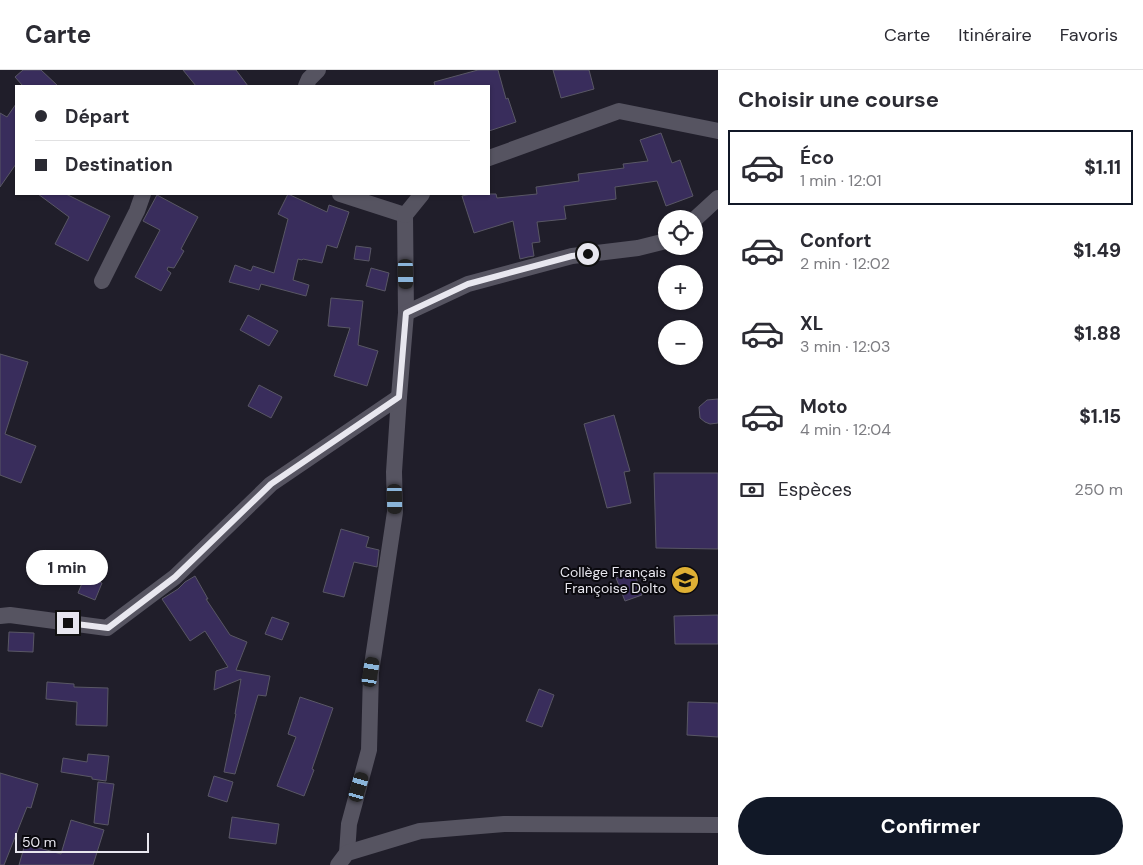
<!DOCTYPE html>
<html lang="fr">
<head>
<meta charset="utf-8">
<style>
	body { margin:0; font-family:"DM Sans",sans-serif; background:#f2f2f3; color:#2b2b33; height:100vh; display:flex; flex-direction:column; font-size:19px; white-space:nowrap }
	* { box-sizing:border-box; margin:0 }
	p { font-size:16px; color:#7c7c81 }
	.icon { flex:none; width:28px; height:28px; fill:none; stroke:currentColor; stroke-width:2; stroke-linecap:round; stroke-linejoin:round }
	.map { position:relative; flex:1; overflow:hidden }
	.sheet { display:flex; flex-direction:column; background:#fff; width:425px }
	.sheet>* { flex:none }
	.hud { position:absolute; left:15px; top:15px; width:475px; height:110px; border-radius:0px; box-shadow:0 1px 4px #0004; display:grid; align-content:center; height:110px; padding:0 20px; background:#fff }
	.controls { position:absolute; left:658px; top:140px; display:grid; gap:10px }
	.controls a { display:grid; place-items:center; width:45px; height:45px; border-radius:50%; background:#fff; box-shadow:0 1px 4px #0004; font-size:25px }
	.scale { position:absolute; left:15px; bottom:12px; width:134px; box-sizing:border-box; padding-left:5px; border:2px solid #e8e7ef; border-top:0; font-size:14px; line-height:18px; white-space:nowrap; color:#e8e7ef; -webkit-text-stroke:4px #0a090e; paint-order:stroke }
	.end { position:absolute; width:22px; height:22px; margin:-11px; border:6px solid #e8e7ef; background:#111; box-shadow:0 0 0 2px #111 }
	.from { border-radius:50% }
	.bubble { position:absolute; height:35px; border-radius:18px; background:#fff; box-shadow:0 1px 4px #0004; font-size:16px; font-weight:800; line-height:35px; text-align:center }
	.car { position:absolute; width:15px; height:30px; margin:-15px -8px; border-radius:6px; box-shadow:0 0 4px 1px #0007; background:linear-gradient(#222 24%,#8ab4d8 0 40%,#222 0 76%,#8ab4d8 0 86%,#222 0) }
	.hud b { display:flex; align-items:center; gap:18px; height:48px; font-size:19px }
	.hud b+b { border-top:1px solid #e1e1e2 }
	.hud i { width:12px; height:12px; background:#2b2b33 }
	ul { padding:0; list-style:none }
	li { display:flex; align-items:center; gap:15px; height:75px; margin:0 10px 8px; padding:0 10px; border:2px solid transparent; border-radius:0px }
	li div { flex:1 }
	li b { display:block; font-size:19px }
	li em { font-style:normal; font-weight:800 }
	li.active { border-color:#111827 }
	li>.icon { width:45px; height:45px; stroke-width:1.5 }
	h2 { padding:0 20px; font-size:22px; line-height:60px }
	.pay { display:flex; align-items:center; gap:12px; height:55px; padding:0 20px; font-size:19px }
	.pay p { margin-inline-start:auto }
	.primary-button { display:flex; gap:10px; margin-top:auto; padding:10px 20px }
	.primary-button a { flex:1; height:58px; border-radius:30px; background:#111827; color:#fff; font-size:20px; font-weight:800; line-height:58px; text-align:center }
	header { display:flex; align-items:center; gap:30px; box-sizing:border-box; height:70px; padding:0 25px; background:#fff; border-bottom:1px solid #e1e1e2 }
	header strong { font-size:24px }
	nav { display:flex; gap:28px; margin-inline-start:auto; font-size:18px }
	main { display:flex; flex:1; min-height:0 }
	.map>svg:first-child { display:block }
	.building { fill:#392d5c; stroke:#595765 }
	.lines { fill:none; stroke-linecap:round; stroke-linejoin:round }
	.street { stroke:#565461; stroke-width:16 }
	.route { stroke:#e8e7ef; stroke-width:6 }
	.labels { text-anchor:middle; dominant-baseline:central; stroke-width:4; stroke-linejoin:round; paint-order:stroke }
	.poi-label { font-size:14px; fill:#e8e7ef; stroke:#0a090e; text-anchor:end }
</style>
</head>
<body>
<header>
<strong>Carte</strong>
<nav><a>Carte</a><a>Itinéraire</a><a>Favoris</a></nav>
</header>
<main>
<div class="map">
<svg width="718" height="795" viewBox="0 0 718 795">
	<rect width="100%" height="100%" fill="#201e2a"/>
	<!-- building -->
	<g class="building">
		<polygon points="23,0 41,0 58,16 23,16 15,7"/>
		<polygon points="183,0 236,0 248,16 196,16"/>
		<polygon points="478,0 498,0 506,29 508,28 516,52 489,61 489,16 435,16 434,12"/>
		<polygon points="553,0 589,0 594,19 561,28"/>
		<polygon points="16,34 16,94 0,117 0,43 7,47"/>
		<polygon points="661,63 672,93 680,90 693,126 666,136 657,111 615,117 616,129 564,136 566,149 537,152 540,172 532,173 534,186 528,187 520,189 513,151 474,163 462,126 471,124 496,124 497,128 537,124 536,117 579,111 578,104 624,98 623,94 648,91 640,70"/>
		<polygon points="38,124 66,124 110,146 88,191 55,174 69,147"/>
		<polygon points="288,124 327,142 329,135 349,142 337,178 327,175 322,193 303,189 302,190 298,189 293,210 309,215 306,226 261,214 259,220 229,212 235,195 251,201 253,196 274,203 288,149 278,144"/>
		<polygon points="157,125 198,147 181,179 184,181 174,198 168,197 167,200 171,203 161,221 135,207 160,160 143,151"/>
		<polygon points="356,176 371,178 369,191 354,189"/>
		<polygon points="371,198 389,203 385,221 366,216"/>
		<polygon points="331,228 363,231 358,275 378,281 367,316 334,306 350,258 328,256"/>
		<polygon points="248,245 278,261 269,276 240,260"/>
		<polygon points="0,284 28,292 5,364 36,376 21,413 0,405"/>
		<polygon points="259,315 282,327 271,348 248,336"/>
		<polygon points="718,329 718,353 710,354 705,352 700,348 699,337 707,330"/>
		<polygon points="614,345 630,401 624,402 631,433 607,438 584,354"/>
		<polygon points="654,403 718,403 718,479 656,478"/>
		<polygon points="341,459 369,467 366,477 379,480 377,497 354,492 344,527 323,522"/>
		<polygon points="45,480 58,491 44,509 31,499"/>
		<polygon points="634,502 642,525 625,531 616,508"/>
		<polygon points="85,506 102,513 95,530 78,523"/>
		<polygon points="195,506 208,529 206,529 230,565 247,572 236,600 270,606 266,626 258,625 235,704 224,702 236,644 235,644 241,609 214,620 216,601 228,597 205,561 190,571 162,529 178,519 185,512"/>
		<polygon points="718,545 718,574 675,574 674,546"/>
		<polygon points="272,547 289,553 282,570 265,564"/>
		<polygon points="9,562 34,563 33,582 8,581"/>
		<polygon points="47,612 74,614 74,617 108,618 107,656 76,655 77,632 46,629"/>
		<polygon points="539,619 554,625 542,657 526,651"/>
		<polygon points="300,627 333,638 312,699 314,700 304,726 277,716 296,667 288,664"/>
		<polygon points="688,632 718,633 718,667 687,665"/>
		<polygon points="88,684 109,686 106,711 92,709 92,707 61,702 63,688 87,692"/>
		<polygon points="0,703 38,714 31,738 27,737 4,795 0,795"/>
		<polygon points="214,706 233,712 227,732 208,726"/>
		<polygon points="98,712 114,714 108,755 94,753"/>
		<polygon points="232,747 279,754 276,774 229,768"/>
		<polygon points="71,750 104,760 93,795 19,795 25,774 61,784"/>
	</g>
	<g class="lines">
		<!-- street -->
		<g class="street">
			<polyline points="306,16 309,9 318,0"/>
			<polyline points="489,88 619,41 718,61"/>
			<polyline points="340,124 405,145 406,243 399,327 394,402 395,442 371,602 369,680 349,754 347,783"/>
			<polyline points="405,145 422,124"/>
			<polyline points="694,150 718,128"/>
			<polyline points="102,211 137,141 143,124"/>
			<polyline points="406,243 468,214 572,186 638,178 666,171"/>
			<polyline points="0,546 10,545 107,558 175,507 271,414 399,327"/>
			<polyline points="338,795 347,783 420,761 504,754 718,755"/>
		</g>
	</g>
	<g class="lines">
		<!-- route -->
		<polyline class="route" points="68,553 108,558 175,507 271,414 399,327 406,243 468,214 572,186 588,184"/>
	</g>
	<!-- icons -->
	<defs>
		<symbol id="school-disc" viewBox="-11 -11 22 22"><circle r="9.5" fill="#dfb034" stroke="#0a090e"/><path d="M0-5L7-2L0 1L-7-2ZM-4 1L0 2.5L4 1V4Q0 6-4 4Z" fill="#111"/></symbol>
	</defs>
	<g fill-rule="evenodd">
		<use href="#school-disc" x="669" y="494" width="32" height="32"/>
	</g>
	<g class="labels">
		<!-- poi labels -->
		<g class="poi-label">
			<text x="666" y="502">Collège Français<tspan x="666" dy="16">Françoise Dolto</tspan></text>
		</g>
	</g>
</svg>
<div class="controls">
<a><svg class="icon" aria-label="locate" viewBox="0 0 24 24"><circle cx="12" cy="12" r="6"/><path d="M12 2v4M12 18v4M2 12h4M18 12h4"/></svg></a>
<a>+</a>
<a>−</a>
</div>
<div class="scale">50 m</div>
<i class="end from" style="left:588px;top:184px"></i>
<i class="end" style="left:68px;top:553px"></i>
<div class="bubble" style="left:26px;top:480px;width:82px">1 min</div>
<i class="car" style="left:406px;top:204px;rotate:179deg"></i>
<i class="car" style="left:395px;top:429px;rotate:179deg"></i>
<i class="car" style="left:371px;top:602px;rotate:9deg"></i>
<i class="car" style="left:359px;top:717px;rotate:16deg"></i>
<div class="hud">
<b><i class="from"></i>Départ</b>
<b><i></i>Destination</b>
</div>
</div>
<section class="sheet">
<h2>Choisir une course</h2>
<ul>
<li class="active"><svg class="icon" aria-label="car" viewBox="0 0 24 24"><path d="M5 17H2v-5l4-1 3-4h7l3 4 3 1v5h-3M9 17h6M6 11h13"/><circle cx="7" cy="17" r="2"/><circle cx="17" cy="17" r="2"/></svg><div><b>Éco</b><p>1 min · 12:01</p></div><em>$1.11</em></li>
<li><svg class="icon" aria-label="car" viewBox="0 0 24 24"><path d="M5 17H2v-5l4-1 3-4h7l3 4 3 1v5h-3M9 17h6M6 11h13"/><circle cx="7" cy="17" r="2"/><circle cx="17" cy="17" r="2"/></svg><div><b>Confort</b><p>2 min · 12:02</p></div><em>$1.49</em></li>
<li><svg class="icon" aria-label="car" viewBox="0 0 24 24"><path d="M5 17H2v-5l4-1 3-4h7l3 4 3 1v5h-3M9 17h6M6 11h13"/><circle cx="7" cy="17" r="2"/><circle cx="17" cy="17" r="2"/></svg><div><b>XL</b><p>3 min · 12:03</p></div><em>$1.88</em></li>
<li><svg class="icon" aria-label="car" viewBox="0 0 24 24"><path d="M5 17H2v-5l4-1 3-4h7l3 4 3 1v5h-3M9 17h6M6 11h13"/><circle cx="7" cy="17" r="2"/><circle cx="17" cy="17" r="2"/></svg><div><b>Moto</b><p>4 min · 12:04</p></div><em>$1.15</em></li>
</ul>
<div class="pay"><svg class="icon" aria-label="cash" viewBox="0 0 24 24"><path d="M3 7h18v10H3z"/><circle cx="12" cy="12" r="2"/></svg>Espèces<p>250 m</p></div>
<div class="primary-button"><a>Confirmer</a></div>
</section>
</main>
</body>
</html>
